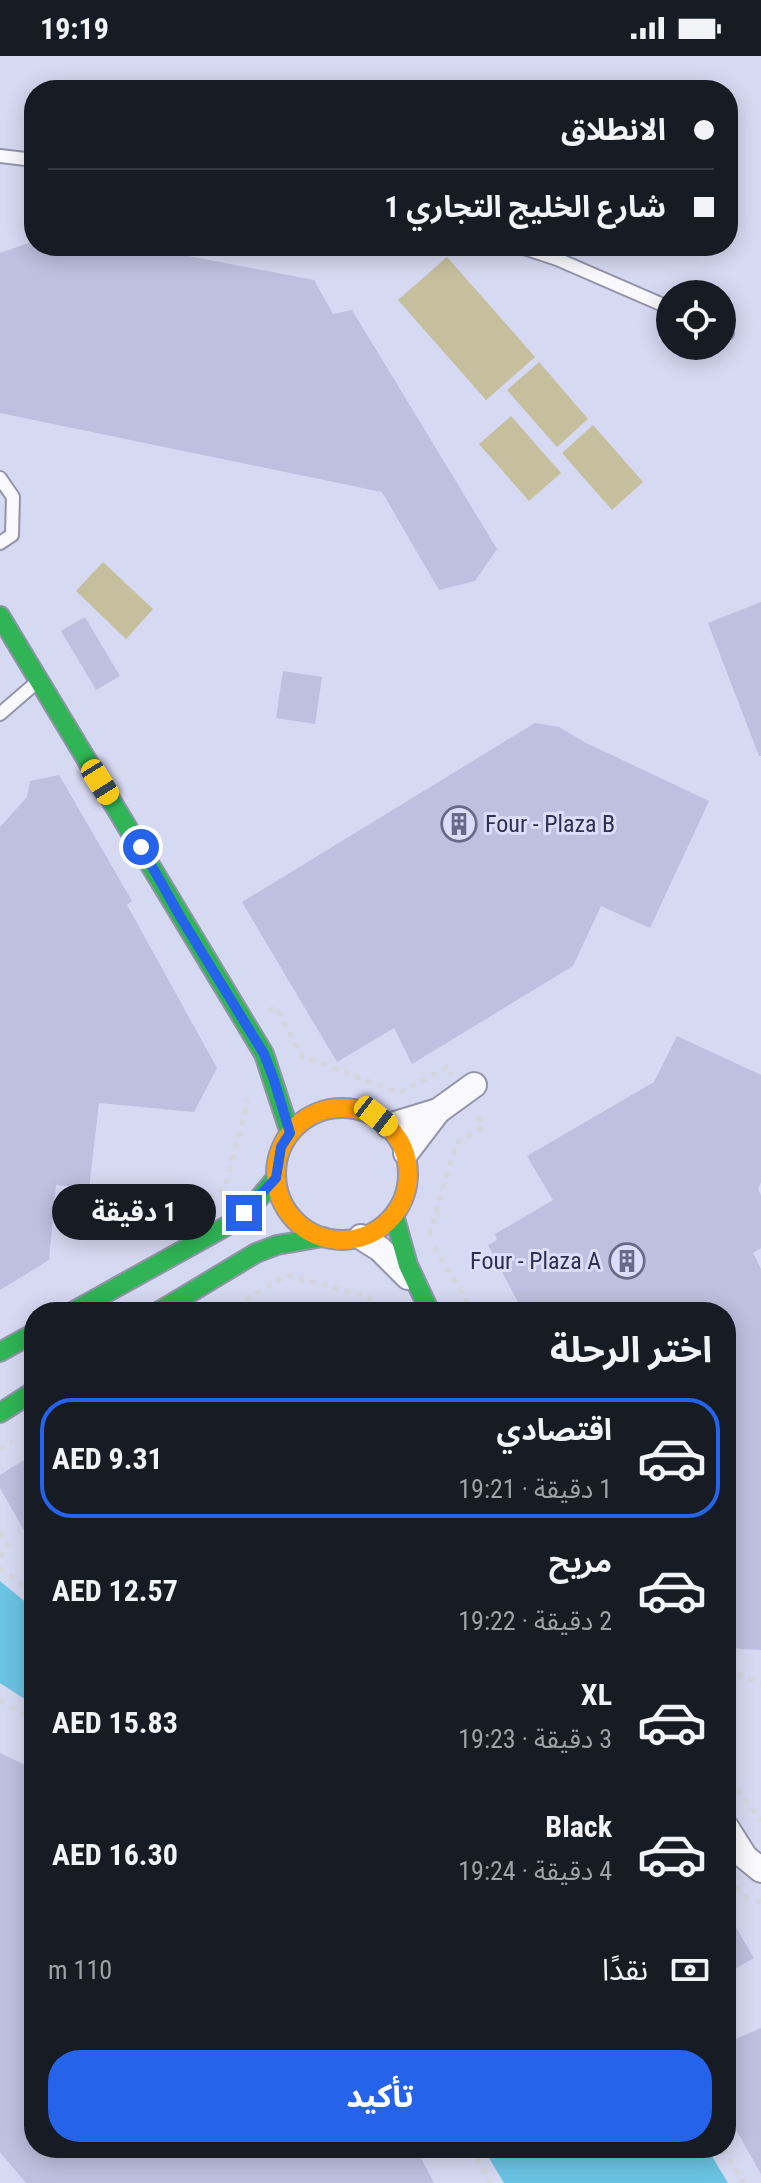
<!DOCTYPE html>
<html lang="ar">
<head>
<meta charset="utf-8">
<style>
	body { margin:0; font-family:"Roboto Condensed","Noto Sans Arabic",sans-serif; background:#20242c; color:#f1f3f6; direction:rtl; height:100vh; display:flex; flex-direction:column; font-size:30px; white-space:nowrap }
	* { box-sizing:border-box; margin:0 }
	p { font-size:26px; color:#9ea1a6 }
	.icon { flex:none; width:44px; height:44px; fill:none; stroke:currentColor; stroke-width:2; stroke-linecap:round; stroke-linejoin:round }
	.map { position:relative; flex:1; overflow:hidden; direction:ltr }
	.drawer { position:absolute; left:24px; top:1246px; width:712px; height:856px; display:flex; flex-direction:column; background:#171b24; border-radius:32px; box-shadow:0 4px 20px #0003; direction:rtl }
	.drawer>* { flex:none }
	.banner { position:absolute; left:24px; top:24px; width:714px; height:176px; border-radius:32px; box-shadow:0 4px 20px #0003; direction:rtl; display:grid; align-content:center; height:176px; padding:0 24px; background:#171b24 }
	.buttons { position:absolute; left:656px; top:224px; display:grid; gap:16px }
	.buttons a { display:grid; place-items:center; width:80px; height:80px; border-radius:50%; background:#171b24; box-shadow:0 4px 20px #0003; font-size:40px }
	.end { position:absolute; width:36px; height:36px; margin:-18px; border:10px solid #2563eb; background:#fff; box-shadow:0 0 0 4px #fff }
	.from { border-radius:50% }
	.bubble { position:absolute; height:56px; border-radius:28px; background:#171b24; box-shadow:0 4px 20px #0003; font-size:26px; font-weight:700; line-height:56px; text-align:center; direction:rtl }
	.car { position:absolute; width:24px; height:48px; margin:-24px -12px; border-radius:10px; box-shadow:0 0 6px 2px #0007; background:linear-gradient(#f5c518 24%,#345 0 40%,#f5c518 0 76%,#345 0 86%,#f5c518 0) }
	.banner b { display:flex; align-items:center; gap:28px; height:76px; font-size:30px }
	.banner b+b { border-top:2px solid #363941 }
	.banner i { width:20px; height:20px; background:#f1f3f6 }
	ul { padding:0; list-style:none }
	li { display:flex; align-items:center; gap:24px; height:120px; margin:0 16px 12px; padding:0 8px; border:4px solid transparent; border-radius:32px }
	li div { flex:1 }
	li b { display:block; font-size:30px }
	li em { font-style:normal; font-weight:700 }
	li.active { border-color:#2563eb }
	li>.icon { width:72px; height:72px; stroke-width:1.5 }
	h2 { padding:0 24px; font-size:36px; line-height:96px }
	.pay { display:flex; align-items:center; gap:20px; height:88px; padding:0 24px; font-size:30px }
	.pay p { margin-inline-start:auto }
	.cta { display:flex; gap:16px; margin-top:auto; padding:16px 24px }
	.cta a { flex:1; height:92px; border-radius:32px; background:#2563eb; color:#fff; font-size:32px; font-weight:700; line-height:92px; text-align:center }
	.status { display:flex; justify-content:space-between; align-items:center; height:56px; padding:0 40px; background:#171b24; direction:ltr }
	.status svg { height:22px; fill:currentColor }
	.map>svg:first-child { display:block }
	.green { fill:#c6bf9d }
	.water { fill:#6ac3e2 }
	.building { fill:#bdc0de }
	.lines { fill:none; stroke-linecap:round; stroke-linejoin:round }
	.lane-casing { stroke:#9294ac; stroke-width:16 }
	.street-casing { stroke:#9294ac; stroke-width:28 }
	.fast-casing { stroke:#9294ac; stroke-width:22 }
	.slow-casing { stroke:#9294ac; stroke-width:22 }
	.path { stroke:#d5d6de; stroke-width:5; stroke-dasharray:6 6; stroke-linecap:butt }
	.lane { stroke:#f9f9fd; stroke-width:12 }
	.street { stroke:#f9f9fd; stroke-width:24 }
	.fast { stroke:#30b455; stroke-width:18 }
	.slow { stroke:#ff9f0a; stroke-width:18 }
	.route { stroke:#2563eb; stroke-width:10 }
	.labels { text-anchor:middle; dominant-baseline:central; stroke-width:6; stroke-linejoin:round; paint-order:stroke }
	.poi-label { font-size:24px; fill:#2d304e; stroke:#dadefd; text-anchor:start }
</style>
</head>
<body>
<div class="status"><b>19:19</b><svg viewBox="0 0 49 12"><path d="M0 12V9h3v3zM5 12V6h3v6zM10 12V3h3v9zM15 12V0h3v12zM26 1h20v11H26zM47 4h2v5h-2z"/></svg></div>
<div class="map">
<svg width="761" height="2127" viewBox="0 0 761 2127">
	<rect width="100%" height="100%" fill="#d6d9f2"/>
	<!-- green -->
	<g class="green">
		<polygon points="447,201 535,301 486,344 398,244"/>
		<polygon points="539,306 588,363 557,391 507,334"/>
		<polygon points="511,360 561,417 529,445 479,388"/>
		<polygon points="593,369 643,426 612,454 562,397"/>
		<polygon points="103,506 153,553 126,583 76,535"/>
	</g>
	<!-- water -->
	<g class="water">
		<polygon points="0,1525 34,1553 34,1649 0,1627"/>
		<polygon points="483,2092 707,2092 728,2127 504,2127"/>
	</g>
	<!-- building -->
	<g class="building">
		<polygon points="34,185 34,190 136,190 314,224 333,258 352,254 497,493 475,525 439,534 382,436 0,357 0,197"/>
		<polygon points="761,546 761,700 759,700 708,567"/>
		<polygon points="85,561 120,620 96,634 61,575"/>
		<polygon points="283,615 322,621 315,668 276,662"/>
		<polygon points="535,667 559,671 584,686 709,745 650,872 601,850 573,910 412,1008 394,972 337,1006 242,846"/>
		<polygon points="59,719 132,845 127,849 217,1012 194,1056 99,1047 89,1132 56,1129 49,1204 0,1234 0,771 27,741 30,725"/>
		<polygon points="677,980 761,1019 761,1126 758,1133 761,1139 761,1192 753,1197 761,1213 761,1594 726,1592 729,1507 726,1507 726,1256 523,1256 488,1189 497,1184 495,1178 553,1144 527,1100 654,1026"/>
		<polygon points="34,1398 34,1492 0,1432 0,1419"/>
		<polygon points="0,1697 34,1713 34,2092 416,2092 434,2127 26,2127 0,2096"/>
		<polygon points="726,1855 754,1902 726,1918"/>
		<polygon points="761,1972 761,2118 726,2056 726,1987"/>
	</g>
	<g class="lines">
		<defs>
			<g id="lane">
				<polyline points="0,100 34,104"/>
				<polyline points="518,190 557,203 670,252"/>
				<polyline points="722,275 727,277"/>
				<polyline points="0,422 13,441 12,479 0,487"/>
				<polyline points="0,658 37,626"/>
			</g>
			<g id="street">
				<polyline points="389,1070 438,1055"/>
				<polyline points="406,1097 438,1055 474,1029"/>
				<polyline points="361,1181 380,1193 408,1221"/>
				<polyline points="726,1771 745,1801 761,1814"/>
			</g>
			<g id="fast">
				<polyline points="0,560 264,998 290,1077"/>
				<polyline points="394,1159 408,1209 430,1256"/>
				<polyline points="72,1256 232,1167 255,1147 276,1122"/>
				<polyline points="158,1256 256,1197 277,1189 323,1181"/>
				<polyline points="0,1296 34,1277"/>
				<polyline points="0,1357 34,1335"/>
			</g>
			<circle id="slow" cx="342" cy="1118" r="66"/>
		</defs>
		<!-- lane casing -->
		<use href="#lane" class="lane-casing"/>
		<!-- street casing -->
		<use href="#street" class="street-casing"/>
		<!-- fast casing -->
		<use href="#fast" class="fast-casing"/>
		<!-- slow casing -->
		<use href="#slow" class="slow-casing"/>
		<!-- path -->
		<g class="path">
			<polyline points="269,955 276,951 302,1000 399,1037 447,1011 452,1019"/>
			<polyline points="146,1178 225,1132 248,1044"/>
			<polyline points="429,1179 456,1088 483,1070 476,1058"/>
			<polyline points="434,1191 473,1256"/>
			<polyline points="225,1256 287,1219 369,1241 377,1256"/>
			<polyline points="0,1393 13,1385"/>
			<polyline points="0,1476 8,1490 0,1501"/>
			<polyline points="0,1512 34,1539"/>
			<polyline points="726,1613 761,1628"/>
			<polyline points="0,1644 34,1665"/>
			<polyline points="726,1712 740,1737 761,1765"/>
			<polyline points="726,1824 747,1842 761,1846"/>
			<polyline points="470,2092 491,2127"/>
			<polyline points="723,2092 744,2127"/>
		</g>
		<!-- lane -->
		<use href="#lane" class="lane"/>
		<!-- street -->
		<use href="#street" class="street"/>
		<!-- fast -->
		<use href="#fast" class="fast"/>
		<!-- slow -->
		<use href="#slow" class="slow"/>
	</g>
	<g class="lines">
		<!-- route -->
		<polyline class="route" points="141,791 181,862 264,998 274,1024 290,1077 281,1091 276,1122 244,1157"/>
	</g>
	<!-- icons -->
	<defs>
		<symbol id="building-ring" viewBox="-11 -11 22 22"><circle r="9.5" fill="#dadefd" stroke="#686b87" stroke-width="1.5"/><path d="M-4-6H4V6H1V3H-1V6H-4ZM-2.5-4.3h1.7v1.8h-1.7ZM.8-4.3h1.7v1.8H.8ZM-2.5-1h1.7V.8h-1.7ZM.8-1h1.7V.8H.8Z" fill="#686b87"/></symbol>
	</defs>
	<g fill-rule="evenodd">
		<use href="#building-ring" x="439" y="748" width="40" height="40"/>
		<use href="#building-ring" x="607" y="1185" width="40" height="40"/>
	</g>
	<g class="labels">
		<!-- poi labels -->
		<g class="poi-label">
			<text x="485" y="768">Four - Plaza B</text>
			<text x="601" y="1205" text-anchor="end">Four - Plaza A</text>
		</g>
	</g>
</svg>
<div class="buttons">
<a><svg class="icon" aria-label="locate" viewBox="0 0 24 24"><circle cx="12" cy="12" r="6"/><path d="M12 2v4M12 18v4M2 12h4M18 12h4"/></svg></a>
</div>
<i class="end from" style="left:141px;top:791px"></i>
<i class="end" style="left:244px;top:1157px"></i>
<div class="bubble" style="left:52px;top:1128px;width:164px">1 دقيقة</div>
<i class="car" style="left:100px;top:726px;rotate:148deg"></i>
<i class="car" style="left:376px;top:1060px;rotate:128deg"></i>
<div class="banner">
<b><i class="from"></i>الانطلاق</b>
<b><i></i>شارع الخليج التجاري 1</b>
</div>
<section class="drawer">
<h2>اختر الرحلة</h2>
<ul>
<li class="active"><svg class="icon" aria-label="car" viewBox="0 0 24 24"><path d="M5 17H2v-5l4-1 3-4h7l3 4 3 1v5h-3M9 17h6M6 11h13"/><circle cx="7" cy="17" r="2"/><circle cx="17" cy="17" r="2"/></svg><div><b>اقتصادي</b><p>1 دقيقة · 19:21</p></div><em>AED 9.31</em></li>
<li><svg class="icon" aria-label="car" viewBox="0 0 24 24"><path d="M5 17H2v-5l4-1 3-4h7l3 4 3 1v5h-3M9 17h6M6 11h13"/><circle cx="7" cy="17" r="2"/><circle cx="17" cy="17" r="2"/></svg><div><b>مريح</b><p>2 دقيقة · 19:22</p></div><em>AED 12.57</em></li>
<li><svg class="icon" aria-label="car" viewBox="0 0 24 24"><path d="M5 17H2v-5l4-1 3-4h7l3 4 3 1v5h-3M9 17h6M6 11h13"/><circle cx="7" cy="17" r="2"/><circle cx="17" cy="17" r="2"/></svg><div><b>XL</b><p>3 دقيقة · 19:23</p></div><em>AED 15.83</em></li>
<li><svg class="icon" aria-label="car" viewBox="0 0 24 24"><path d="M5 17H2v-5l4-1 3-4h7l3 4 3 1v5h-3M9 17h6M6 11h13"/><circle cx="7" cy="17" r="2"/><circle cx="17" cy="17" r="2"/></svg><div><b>Black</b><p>4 دقيقة · 19:24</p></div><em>AED 16.30</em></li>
</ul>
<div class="pay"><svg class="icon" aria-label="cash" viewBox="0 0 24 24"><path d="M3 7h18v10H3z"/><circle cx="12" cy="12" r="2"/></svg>نقدًا<p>110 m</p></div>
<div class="cta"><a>تأكيد</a></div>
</section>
</div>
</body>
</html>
